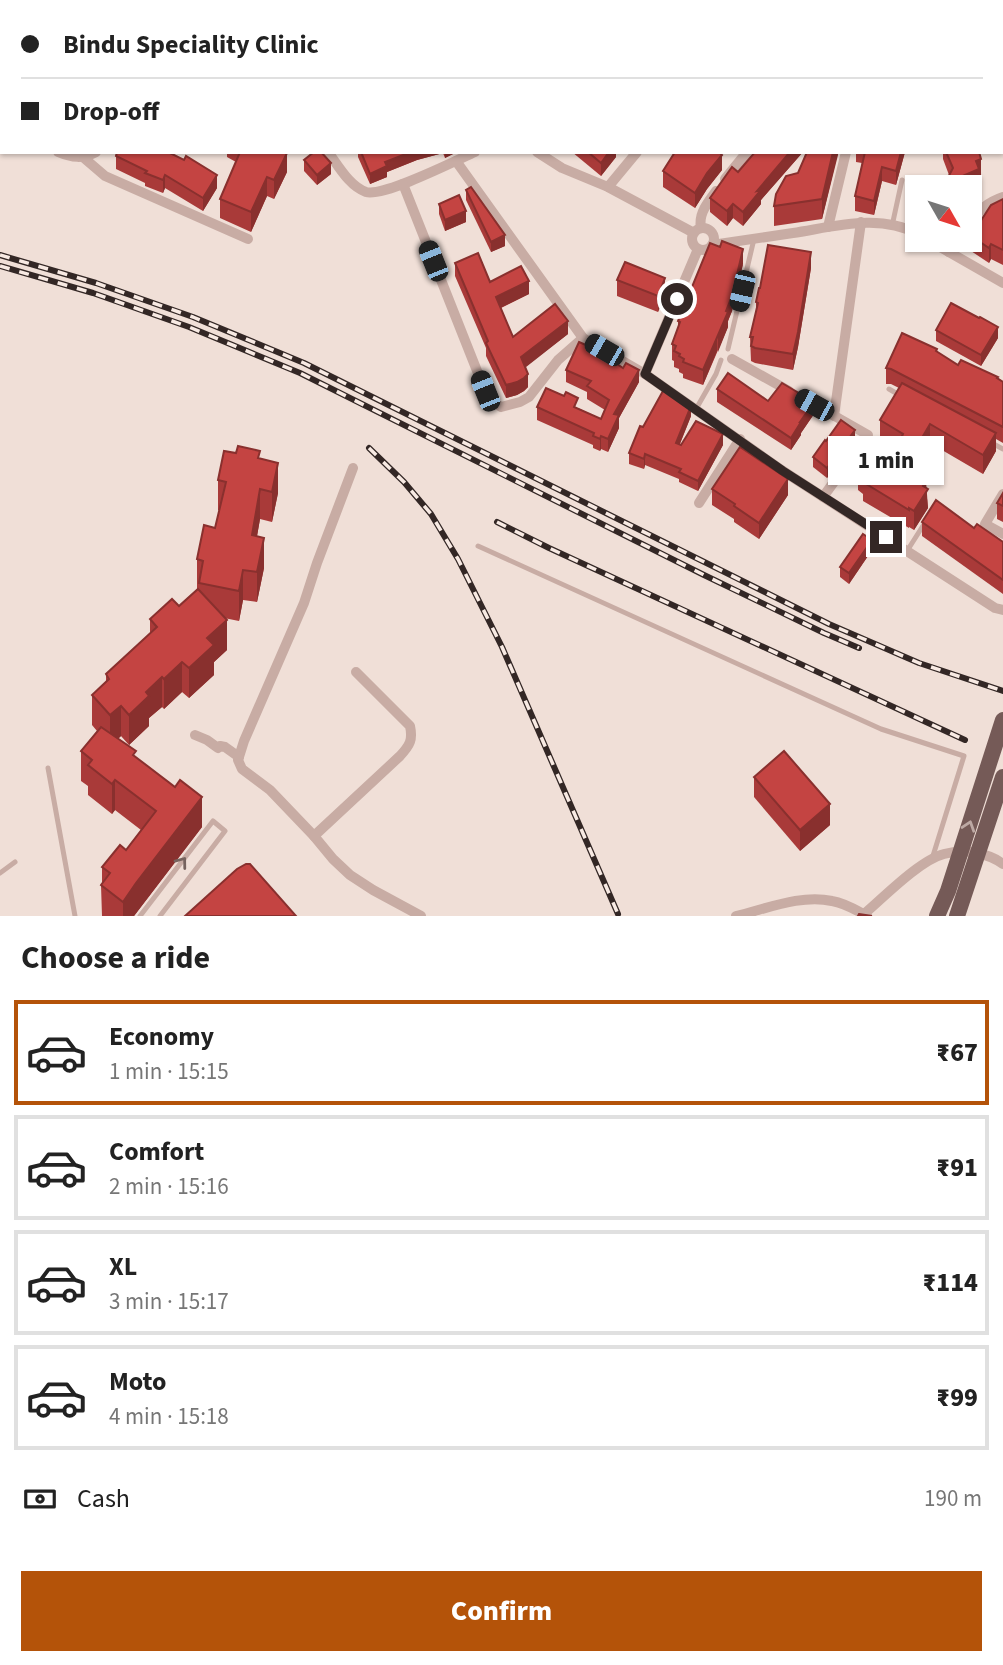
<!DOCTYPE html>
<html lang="en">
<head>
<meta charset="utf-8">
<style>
	body { margin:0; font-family:"Source Sans 3",sans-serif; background:#f6f6f6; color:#222; height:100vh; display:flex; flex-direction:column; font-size:26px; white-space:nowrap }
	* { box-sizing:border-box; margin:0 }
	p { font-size:23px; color:#767676 }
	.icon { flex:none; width:38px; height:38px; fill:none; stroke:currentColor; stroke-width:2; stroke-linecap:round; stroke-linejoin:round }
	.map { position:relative; height:916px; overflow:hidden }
	.panel { display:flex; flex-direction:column; background:#fff; flex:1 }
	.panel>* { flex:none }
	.banner { position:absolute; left:0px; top:0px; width:1004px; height:154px; box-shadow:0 2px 5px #0004; display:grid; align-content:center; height:154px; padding:0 21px; background:#fff }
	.needle { width:46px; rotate:129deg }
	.tools { position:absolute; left:905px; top:175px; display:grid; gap:14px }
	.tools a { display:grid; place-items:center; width:77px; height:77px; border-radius:0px; background:#fff; box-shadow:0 2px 5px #0004; font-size:35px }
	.end { position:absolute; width:32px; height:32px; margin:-16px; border:9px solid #332725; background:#fff; box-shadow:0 0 0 4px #fff }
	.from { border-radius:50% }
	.bubble { position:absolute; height:49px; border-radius:0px; background:#fff; box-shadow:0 2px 5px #0004; font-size:23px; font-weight:800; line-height:49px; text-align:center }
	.car { position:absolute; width:21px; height:42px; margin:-21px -10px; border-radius:9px; box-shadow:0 0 5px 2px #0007; background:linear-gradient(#222 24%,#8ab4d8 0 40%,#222 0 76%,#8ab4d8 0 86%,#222 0) }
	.banner b { display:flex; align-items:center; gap:24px; height:66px; font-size:26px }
	.banner b+b { border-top:2px solid #e0e0e0 }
	.banner i { width:18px; height:18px; background:#222 }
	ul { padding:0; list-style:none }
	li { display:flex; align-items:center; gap:21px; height:105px; margin:0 14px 10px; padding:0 7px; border:4px solid #e0e0e0; border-radius:0px }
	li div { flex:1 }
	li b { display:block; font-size:26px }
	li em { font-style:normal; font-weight:800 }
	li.on { border-color:#b45309 }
	li>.icon { width:63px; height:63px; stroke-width:1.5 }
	h2 { padding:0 21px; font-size:32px; line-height:84px }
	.pay { display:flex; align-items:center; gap:18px; height:77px; padding:0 21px; font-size:26px }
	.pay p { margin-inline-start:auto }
	.cta { display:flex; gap:14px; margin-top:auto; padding:14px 21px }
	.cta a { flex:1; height:80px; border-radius:0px; background:#b45309; color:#fff; font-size:28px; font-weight:800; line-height:80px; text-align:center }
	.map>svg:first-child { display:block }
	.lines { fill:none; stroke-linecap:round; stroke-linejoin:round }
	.service { stroke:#c8aca4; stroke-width:5 }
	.minor { stroke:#c8aca4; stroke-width:10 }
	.primary { stroke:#755a57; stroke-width:16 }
	.rail-casing { stroke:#332725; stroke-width:6 }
	.rail { stroke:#f8eae3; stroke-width:3.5; stroke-dasharray:10; stroke-linecap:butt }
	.wall { fill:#a93a39 }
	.shaded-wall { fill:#89302e }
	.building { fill:#c44442; stroke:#89302e; stroke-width:2 }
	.oneway { stroke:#bda9a4 }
	.oneway2 { stroke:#76635e }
	.route { stroke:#332725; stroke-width:9 }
</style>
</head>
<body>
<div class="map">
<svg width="1003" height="916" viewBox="0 0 1003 916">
	<rect width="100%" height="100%" fill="#f0dfd7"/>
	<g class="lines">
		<!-- service -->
		<g class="service">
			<polyline points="0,126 2,125"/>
			<polyline points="892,226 902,180"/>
			<polyline points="728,349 754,239"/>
			<polyline points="889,389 901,396"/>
			<polyline points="696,409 716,374 721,360"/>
			<polyline points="990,442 1003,449"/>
			<polyline points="478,546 881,729 964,756 932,859"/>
			<polyline points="907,551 926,521"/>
			<polyline points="48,768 75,916"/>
			<polyline points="0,873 15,862"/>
			<polyline points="140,916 213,821 225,831 160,916"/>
		</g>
		<!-- minor -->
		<g class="minor">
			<polyline points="431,0 431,2"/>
			<polyline points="520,0 521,2"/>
			<polyline points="814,0 815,2"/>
			<polyline points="990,0 990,2"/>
			<polyline points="32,2 33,0"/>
			<polyline points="175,2 177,0"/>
			<polyline points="639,2 641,0"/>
			<polyline points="0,33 2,31"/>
			<polyline points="1003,68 1003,70"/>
			<polyline points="0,96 2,98"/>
			<polyline points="0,113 2,114"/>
			<path d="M58,152c14,6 25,7 38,0"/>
			<path d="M328,152c10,13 21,34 38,40 18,5 89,-31 109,-40"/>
			<polyline points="537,152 562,168 608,187 694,233"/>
			<polyline points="84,158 105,176 248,239"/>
			<polyline points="456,161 583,338 645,374 783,471 995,608 1003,610"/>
			<polyline points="725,179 747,152"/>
			<polyline points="403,184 485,391 491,400 501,407 520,402 529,397 558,360 583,338"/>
			<polyline points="608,187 637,152"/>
			<path d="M970,223c9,-13 18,-21 33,-26"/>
			<polyline points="828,227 846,152"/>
			<path d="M701,228c-3,-15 7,-25 15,-37"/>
			<circle cx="703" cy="239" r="11"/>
			<polyline points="928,240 1003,283"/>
			<path d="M712,245c27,-4 54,-8 81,-12 40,-6 87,-20 124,1"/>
			<polyline points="949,252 957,240"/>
			<polyline points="732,359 789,391"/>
			<polyline points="645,374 698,249"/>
			<polyline points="803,398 868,435 823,497"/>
			<polyline points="834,416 861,222"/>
			<polyline points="353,468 317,563 304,603 244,741 238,760 242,769 270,790 314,836 333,859 350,875 373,890 421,916"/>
			<polyline points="1003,494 985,524 1003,534"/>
			<polyline points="699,503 740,439"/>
			<polyline points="195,735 207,740 218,748 220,746 225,747 239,757"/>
			<path d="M314,836l86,-80c10,-11 13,-16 10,-30l-54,-54"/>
			<path d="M864,914c20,-17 56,-54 80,-60 11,-3 23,-3 33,-1 10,2 18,5 26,11"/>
			<path d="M736,916c30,-7 65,-22 96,-15 13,2 24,9 35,15"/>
		</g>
		<!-- primary -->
		<g class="primary">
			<polyline points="937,916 948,891 1003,720"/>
			<polyline points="957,916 1003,777"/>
		</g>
		<defs>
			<g id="rail">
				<polyline points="0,255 96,283 193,317 304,363 829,624 919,663 1003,691"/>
				<polyline points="0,266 93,293 189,327 300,373 704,575 824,633 859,648"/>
				<polyline points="369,448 404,482 431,514 458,559 502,647 618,914"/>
				<polyline points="497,522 549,548 965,740"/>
			</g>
		</defs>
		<!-- rail casing -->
		<use href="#rail" class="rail-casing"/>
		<!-- rail -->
		<use href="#rail" class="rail"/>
	</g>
	<!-- wall -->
	<g class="wall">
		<polygon points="837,0 864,0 862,2 838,2"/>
		<polygon points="2,63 2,89 0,89 0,64"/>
		<polygon points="227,152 285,152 287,172 274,199 267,196 251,232 220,218 220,199 236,162 227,157"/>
		<polygon points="358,152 457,152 445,158 443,153 417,160 387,172 387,177 370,184 358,157"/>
		<polygon points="572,152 616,152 616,157 601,176"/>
		<polygon points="755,152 803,152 761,200 761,204 743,226 733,218 727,226 710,212 710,198 738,172"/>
		<polygon points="838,152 822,219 774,226 774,206 798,173"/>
		<polygon points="856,152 905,152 896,185 882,181 874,215 855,211 855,196 862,163 856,162"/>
		<polygon points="943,152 979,152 981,175 979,176 979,185 970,188 970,200 970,187 949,175 943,159"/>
		<polygon points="116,156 217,188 203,211 165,188 163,193 145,186 145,183 116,169"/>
		<polygon points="304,160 331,174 317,185 304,171"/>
		<polygon points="722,170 707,189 695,208 663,187 663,171"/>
		<polygon points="466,190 505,246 491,252 466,200"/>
		<polygon points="1003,199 1003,265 991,259 989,263 971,251 971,236"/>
		<polygon points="439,204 466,222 445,231 439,214"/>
		<polygon points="455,263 490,282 529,294 501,308 513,337 568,334 525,367 528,387 524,391 517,395 506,398 486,356 486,348 455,276"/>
		<polygon points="743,264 732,311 728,321 728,327 703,385 683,378 683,374 679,372 679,369 674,367 674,361 672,360 672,344 678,329 678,321"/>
		<polygon points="811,268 798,347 793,370 755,363 751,361 750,337 756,313 756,302 760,288"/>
		<polygon points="617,280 665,294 658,312 617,296"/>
		<polygon points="936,330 998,338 981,366 936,341"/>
		<polygon points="937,352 958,365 998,378 1003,382 1003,443 996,439 996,451 983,474 930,443 926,450 926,465 919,476 926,489 928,508 914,530 909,527 909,528 863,501 863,494 858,490 858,472 892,461 899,450 880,439 880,420 899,388 891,384 886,384 886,368"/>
		<polygon points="566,370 639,382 619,418 619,428 608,452 601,449 600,451 593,448 593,445 537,420 537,407 578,408 601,419 605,410 587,399 587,392 566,382"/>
		<polygon points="717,389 768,401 814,414 801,433 801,435 791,450 717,402"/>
		<polygon points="675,398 691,416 680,444 723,445 698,491 679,482 679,479 645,465 644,469 629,464 629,453 643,427"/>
		<polygon points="826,441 855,441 827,478 813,467 813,457"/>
		<polygon points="260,459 278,493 272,522 260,519 257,536 264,568 257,602 243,600 239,621 224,618 227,650 214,662 214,675 189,698 182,692 164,709 162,707 149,718 149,726 129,745 121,736 118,739 202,827 134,916 102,916 101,885 102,884 102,867 126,850 141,830 115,810 112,814 88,795 88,786 81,781 81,751 97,731 92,725 92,695 106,682 106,674 150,633 150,619 179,606 197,589 197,559 215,528 219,510 218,510 218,480"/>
		<polygon points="712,489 788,495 759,539 734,522 734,519 712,505"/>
		<polygon points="997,503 1003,506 1003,522 997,519"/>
		<polygon points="922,522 974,528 1003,542 1003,594 922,536"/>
		<polygon points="872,550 849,584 840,577 840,567"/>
		<polygon points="754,777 830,825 800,851 754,797"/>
	</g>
	<!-- shaded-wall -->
	<g class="shaded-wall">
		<polygon points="145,0 167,0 165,2 143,2"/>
		<polygon points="239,0 258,0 258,1 238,2"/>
		<polygon points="739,0 753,0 752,2 737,2"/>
		<polygon points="846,0 864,0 862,2 846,2"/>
		<polygon points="411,152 443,153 417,160 387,172 387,177 370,184 370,174 385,162"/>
		<polygon points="445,152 457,152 445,158"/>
		<polygon points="609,152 616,152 616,157 601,176 601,163"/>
		<polygon points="790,152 803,152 761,200 761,204 743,226 743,212 757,191"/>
		<polygon points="833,152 838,152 838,155 822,219 822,199"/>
		<polygon points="901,152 905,152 896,185 896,171"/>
		<polygon points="287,153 287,172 274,199 274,180"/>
		<polygon points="722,155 722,170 707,189 695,208 695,193 707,173"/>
		<polygon points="981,159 981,175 979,176 979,185 970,188 970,200 970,187 958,187 958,178 976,161"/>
		<polygon points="331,163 331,174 317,185 317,175"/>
		<polygon points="882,167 882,181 874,215 874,201"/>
		<polygon points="165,175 165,188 163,193 163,180"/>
		<polygon points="217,175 217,188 203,211 203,198"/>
		<polygon points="267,177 267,196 251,232 251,212"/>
		<polygon points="733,204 733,218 727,226 727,211"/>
		<polygon points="466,211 466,222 445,231 445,220"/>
		<polygon points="505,235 505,246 491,252 491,242"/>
		<polygon points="991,244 991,259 989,263 989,248"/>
		<polygon points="743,249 743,264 732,311 728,321 728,327 718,352 718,336"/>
		<polygon points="811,252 811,268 798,347 793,370 793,354"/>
		<polygon points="665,278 665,294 658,312 658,296"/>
		<polygon points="529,281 529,294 496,310 496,297"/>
		<polygon points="568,321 568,334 521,371 521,357"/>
		<polygon points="998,327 998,338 981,366 981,355"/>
		<polygon points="717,336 717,351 703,385 703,370"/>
		<polygon points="639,370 639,382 619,418 619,428 608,452 608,439 614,414"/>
		<polygon points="528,374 528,387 524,391 517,395 506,398 506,385"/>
		<polygon points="814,402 814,414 801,433 801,435 791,450 791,438 800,422"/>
		<polygon points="691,406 691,416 676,453 676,443"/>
		<polygon points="930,424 930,443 926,450 926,465 911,490 911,472 919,443"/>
		<polygon points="855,430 855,441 827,478 827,468"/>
		<polygon points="996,433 996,451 983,474 983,455"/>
		<polygon points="723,434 723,445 698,491 698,481"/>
		<polygon points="601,436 601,449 600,451 600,439"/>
		<polygon points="645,454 645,465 644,469 644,459"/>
		<polygon points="278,463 278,493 272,522 272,492"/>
		<polygon points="788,479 788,495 759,539 759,523"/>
		<polygon points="926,481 928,508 914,530 914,511 923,486"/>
		<polygon points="260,489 260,519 252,565 252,535"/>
		<polygon points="264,538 264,568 257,602 257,572"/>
		<polygon points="872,540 872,550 849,584 849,573"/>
		<polygon points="243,570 243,600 239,621 239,591"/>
		<polygon points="227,620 227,650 214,662 214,675 189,698 189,668 207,638"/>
		<polygon points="182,662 182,692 164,709 164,679"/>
		<polygon points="162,677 162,707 149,718 149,726 129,745 129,715 146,692"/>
		<polygon points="121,706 121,736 110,745 110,715"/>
		<polygon points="115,780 115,810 112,814 112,784"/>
		<polygon points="202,797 202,827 134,916 123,916 123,902 136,883"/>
		<polygon points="830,804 830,825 800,851 800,830"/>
	</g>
	<!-- building -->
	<g class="building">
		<polygon points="95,0 145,0 143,2 92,2"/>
		<polygon points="190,0 239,0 238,2 188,2"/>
		<polygon points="289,0 303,0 305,2 286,2"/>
		<polygon points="542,0 567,0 568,2 542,2"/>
		<polygon points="694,0 739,0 737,2 692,2"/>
		<polygon points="906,0 917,0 919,2 902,2"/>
		<polygon points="930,0 975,0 975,2 931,2"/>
		<polygon points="117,152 168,152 184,160 186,156 217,175 203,198 165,175 163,180 145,173 147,171 116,156"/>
		<polygon points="240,152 287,153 274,180 267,177 251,212 220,199"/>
		<polygon points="314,152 321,152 331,163 317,175 304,160"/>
		<polygon points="361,152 411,152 385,162 387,166 370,174"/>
		<polygon points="588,152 609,152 601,163"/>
		<polygon points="675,152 719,152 722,155 707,173 695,193 663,171"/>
		<polygon points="755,152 790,152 757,191 761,190 743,212 733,204 727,211 710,198 732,167 738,172"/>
		<polygon points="807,152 833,152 822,199 774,206 776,194 786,176 798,173"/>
		<polygon points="865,152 901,152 896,171 882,167 874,201 855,196"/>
		<polygon points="946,152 979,152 981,159 976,161 979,169 958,178 970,183 968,187 943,187 953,168"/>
		<polygon points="471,187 505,235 491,242 466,190"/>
		<polygon points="459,195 466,211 445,220 439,204"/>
		<polygon points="1003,199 1003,250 991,244 989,248 971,236 991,205"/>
		<polygon points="722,241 743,249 732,296 726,311 728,312 703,370 683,362 684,359 679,356 680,354 674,351 676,346 672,344 680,322 678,321 710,243 720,247"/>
		<polygon points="768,245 811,252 798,332 793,354 755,348 751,346 753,337 750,337 758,303 756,302 759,288 760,288"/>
		<polygon points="478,253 490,282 521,266 529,281 496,297 513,337 555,304 568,321 521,357 528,374 524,378 517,382 506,385 486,343 488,341 455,263"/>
		<polygon points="625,262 665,278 658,296 617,280"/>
		<polygon points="951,303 979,318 980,317 998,327 981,355 936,330"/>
		<polygon points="902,333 937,349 936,351 958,365 961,360 998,377 997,378 1003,382 1003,427 891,369 886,368"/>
		<polygon points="579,342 595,349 623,368 626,363 639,370 614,414 619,415 608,439 601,436 600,439 593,436 594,433 537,407 546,388 564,396 566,392 578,398 574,407 601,419 609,400 587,386 591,381 566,370"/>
		<polygon points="728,373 768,401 782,383 814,402 800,422 801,422 791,438 717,389"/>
		<polygon points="902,383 996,433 983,455 930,424 919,443 926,447 911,472 926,481 923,486 928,489 914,511 909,508 909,510 863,482 867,477 858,472 871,449 892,461 905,438 902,436 903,434 880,420"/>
		<polygon points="664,389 675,395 674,398 691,406 676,443 681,445 696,421 723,434 698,481 679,472 681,469 645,454 644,459 629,453 640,426 643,427"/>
		<polygon points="841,420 855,430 827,468 813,457 825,440 826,441"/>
		<polygon points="238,446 260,451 258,458 278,463 272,492 260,489 252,535 264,538 257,572 243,570 239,591 199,583 203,561 197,559 204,525 215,528 226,482 218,480 224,451 236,453"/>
		<polygon points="740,447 788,479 759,523 734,506 735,504 712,489"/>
		<polygon points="1003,493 1003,506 997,503"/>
		<polygon points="936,500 974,528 977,524 1003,542 1003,580 922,522"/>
		<polygon points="863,534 872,540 849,573 840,567"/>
		<polygon points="198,589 227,620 207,638 214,645 189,668 182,662 164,679 162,677 146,692 149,696 129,715 121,706 110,715 92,695 109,679 106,674 157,627 150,619 172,599 179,606"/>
		<polygon points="101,727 136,751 133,755 175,787 180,780 202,797 136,883 123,902 101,885 110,873 102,867 120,845 126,850 156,811 115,780 112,784 88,765 92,760 81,751"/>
		<polygon points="784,751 830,804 800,830 754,777"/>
		<polygon points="246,864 250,864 296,916 185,916 237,869"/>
		<polygon points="859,914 872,916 858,916"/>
	</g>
	<!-- one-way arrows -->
	<defs><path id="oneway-chevron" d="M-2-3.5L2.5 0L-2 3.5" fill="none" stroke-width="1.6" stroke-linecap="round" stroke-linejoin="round" transform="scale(1.75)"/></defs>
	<use class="oneway" href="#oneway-chevron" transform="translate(969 826) rotate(-72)"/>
	<use class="oneway2" href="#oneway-chevron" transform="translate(182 862) rotate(-53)"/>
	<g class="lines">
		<!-- route -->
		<polyline class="route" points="677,299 645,374 783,471 886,537"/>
	</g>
</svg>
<div class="tools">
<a><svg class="needle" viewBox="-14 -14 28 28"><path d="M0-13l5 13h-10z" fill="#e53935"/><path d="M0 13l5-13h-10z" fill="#767676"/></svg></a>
</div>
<i class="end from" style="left:677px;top:299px"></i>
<i class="end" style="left:886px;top:537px"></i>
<div class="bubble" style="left:828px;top:436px;width:116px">1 min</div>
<i class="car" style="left:433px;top:261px;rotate:338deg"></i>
<i class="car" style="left:742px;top:291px;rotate:193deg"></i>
<i class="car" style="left:604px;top:350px;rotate:300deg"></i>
<i class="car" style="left:485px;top:391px;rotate:338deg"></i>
<i class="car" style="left:814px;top:405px;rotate:299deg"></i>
<div class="banner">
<b><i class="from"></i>Bindu Speciality Clinic</b>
<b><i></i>Drop-off</b>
</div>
</div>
<section class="panel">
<h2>Choose a ride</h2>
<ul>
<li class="on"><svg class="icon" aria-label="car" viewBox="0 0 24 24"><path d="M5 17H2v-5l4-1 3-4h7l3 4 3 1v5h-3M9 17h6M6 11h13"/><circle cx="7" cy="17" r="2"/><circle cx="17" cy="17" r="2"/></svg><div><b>Economy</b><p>1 min · 15:15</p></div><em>₹67</em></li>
<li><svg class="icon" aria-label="car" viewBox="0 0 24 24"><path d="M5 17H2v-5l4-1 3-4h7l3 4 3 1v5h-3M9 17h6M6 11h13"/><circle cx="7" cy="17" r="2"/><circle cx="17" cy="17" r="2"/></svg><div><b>Comfort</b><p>2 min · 15:16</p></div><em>₹91</em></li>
<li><svg class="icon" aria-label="car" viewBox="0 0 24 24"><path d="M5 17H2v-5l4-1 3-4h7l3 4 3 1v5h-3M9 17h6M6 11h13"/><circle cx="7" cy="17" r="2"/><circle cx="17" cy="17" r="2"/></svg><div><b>XL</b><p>3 min · 15:17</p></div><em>₹114</em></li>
<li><svg class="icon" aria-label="car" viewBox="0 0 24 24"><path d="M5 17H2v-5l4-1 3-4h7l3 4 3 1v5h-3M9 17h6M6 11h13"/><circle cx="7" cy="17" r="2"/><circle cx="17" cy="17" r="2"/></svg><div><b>Moto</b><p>4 min · 15:18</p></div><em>₹99</em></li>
</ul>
<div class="pay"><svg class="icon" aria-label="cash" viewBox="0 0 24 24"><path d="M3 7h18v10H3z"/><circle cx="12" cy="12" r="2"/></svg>Cash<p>190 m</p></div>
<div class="cta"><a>Confirm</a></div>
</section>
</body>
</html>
